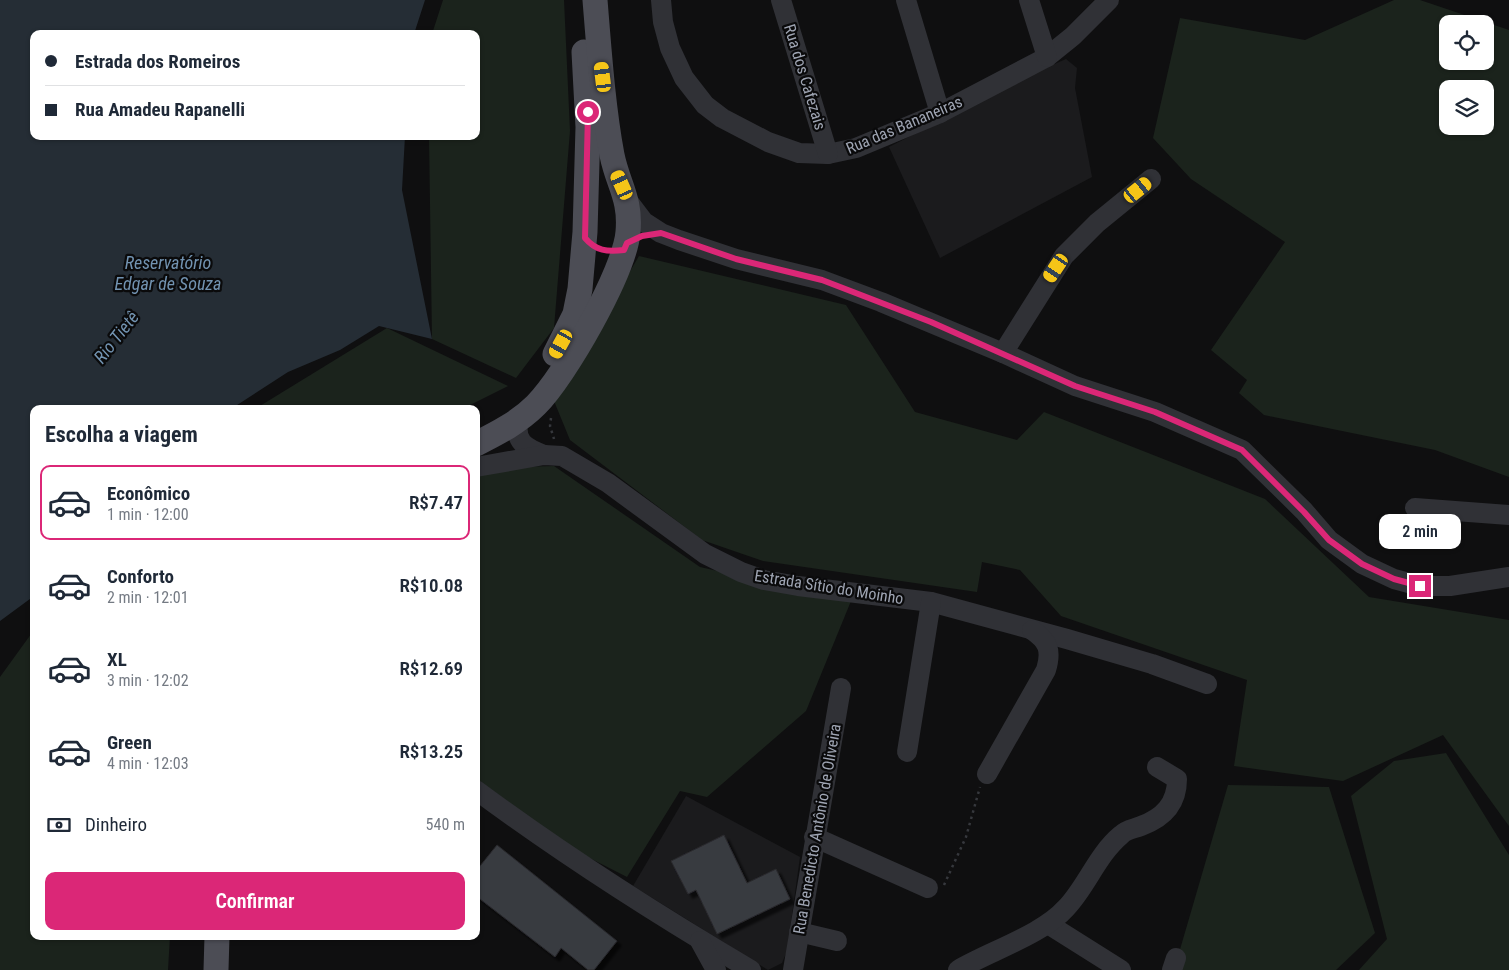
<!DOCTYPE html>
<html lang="pt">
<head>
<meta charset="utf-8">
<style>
	body { margin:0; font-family:"Roboto Condensed",sans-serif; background:#f6f6f7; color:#1f2937; height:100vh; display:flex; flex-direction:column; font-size:19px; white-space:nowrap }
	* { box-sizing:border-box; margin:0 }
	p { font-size:16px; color:#747a83 }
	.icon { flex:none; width:28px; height:28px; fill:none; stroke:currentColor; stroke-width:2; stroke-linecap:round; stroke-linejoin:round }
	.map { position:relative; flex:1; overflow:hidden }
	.drawer { position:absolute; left:30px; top:405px; width:450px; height:535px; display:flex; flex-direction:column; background:#fff; border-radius:10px; box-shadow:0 1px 4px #0004 }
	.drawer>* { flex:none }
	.top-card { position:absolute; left:30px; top:30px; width:450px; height:110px; border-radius:10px; box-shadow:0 1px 4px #0004; display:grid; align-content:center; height:110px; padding:0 15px; background:#fff }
	.tools { position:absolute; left:1439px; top:15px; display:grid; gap:10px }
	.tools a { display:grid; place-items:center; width:55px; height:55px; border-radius:10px; background:#fff; box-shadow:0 1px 4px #0004; font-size:25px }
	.end { position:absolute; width:22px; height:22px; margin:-11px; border:6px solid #db2777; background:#fff; box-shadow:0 0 0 2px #fff }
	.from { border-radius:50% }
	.bubble { position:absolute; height:35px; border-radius:10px; background:#fff; box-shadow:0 1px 4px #0004; font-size:16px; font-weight:600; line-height:35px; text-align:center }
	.car { position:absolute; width:15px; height:30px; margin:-15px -8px; border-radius:6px; box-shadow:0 0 4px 1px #0007; background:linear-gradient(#f5c518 24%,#345 0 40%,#f5c518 0 76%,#345 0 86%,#f5c518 0) }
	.top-card b { display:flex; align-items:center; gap:18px; height:48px; font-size:19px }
	.top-card b+b { border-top:1px solid #e0e1e3 }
	.top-card i { width:12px; height:12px; background:#1f2937 }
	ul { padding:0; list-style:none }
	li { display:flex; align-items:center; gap:15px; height:75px; margin:0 10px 8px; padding:0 5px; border:2px solid transparent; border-radius:10px }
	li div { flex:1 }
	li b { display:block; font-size:19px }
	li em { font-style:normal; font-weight:600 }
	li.active { border-color:#db2777 }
	li>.icon { width:45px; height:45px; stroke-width:1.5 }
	h2 { padding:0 15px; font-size:22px; line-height:60px }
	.pay { display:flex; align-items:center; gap:12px; height:55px; padding:0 15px; font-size:19px }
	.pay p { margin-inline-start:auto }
	.button { display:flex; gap:10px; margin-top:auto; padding:10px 15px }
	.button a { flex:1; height:58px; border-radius:10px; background:#db2777; color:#fff; font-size:20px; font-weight:600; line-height:58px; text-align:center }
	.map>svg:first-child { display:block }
	.built { fill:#1b1b1d }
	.green { fill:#1b231c; fill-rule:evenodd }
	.water { fill:#252d35 }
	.building { fill:#383a3f; stroke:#29292d; filter:url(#shadow) }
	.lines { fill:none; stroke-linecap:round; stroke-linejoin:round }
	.path { stroke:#36383d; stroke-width:2.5; stroke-dasharray:2.5 4; stroke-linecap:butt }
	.minor { stroke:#303136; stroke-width:20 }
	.major { stroke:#4c4d55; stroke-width:25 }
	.route { stroke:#db2777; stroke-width:6 }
	.labels { text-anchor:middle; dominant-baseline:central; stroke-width:4.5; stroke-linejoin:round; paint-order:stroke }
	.street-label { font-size:16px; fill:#9fa5b3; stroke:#0a0a0b }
	.water-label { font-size:18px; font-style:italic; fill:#7293b1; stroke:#0a0a0b }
</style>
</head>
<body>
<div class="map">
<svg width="1509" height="970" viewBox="0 0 1509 970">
	<defs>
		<filter id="shadow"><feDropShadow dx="4.5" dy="4.5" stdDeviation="1" flood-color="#0009"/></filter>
	</defs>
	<rect width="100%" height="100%" fill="#0f0f10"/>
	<!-- built -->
	<g class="built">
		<polygon points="1066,59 1077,68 1075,88 1092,177 940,258 889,147 1034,73"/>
		<polygon points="686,796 800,857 787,951 782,963 768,970 633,886"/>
	</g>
	<!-- green -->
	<g class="green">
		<polygon points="443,0 564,0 570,131 554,328 516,378 432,339 429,136 476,136 476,34 432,34"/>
		<path d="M1394,0h26l89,30v447l-74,-27 -171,-35 -25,-22 8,-13 -36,-30 74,-108 -94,-63 -38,-41 27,-120 125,22zM1448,24h37v37h-37zM1448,89h37v37h-37z"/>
		<polygon points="639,256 846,305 915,412 1017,440 1044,412 1265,499 1369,597 1509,620 1509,826 1443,735 1343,781 1234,766 1247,680 1061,616 1020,570 982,562 977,592 763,561 702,540 570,440 554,401"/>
		<polygon points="387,328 508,386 462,409 255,409"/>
		<polygon points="554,466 700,567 851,601 806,711 707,797 680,791 627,877 570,848 476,778 476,468"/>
		<polygon points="34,630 34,936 170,936 168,970 0,970 0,677"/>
		<polygon points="1446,753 1509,855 1509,970 1359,970 1387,939 1351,796 1394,761"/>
		<polygon points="1228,785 1329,787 1375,933 1336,970 1174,970"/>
	</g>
	<!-- water -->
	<polygon class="water" points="0,0 425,0 414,34 34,34 34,136 405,136 402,190 432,339 379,326 340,350 288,372 231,409 34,409 34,596 0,621"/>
	<!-- building -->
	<g class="building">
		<polygon points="724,835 747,883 776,869 790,899 717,934 696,890 688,894 671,861"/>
		<polygon points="497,845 617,941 594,970 588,970 561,948 555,957 476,896 476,871"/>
	</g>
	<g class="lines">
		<!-- path -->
		<g class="path">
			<polyline points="551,418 550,426 554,439"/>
			<polyline points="944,885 966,837 980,787"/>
		</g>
		<!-- minor -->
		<g class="minor">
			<polyline points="661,0 663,22 670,48 684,78 705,105 722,118 768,142 799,153 828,154 856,148 940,113 1047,57 1073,36 1109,0"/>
			<polyline points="781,0 828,154"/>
			<polyline points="906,0 940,113"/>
			<polyline points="1029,0 1047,57"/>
			<polyline points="628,201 644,222 661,233 679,240 736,259 822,280 881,302 1003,353 1075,386 1155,412 1242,450 1304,511 1329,540 1362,564 1394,579 1420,586 1450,586 1509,577"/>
			<polyline points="1003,353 1064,256 1097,223 1151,179"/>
			<path d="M519,419c-6,23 7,29 25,36"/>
			<polyline points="476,467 544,455 562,456 608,483 705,554 741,572 764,580 798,586 931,602 1067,639 1152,664 1207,684"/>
			<polyline points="1415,508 1509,515"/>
			<polyline points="907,752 931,602"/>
			<path d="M987,774l59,-104c6,-20 2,-29 -14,-40"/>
			<path d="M476,790c89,66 180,124 275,180"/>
			<polyline points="814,837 928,888"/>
			<polyline points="1048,924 1121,970"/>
			<polyline points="799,932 837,941"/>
			<polyline points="700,941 716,970"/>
			<polyline points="793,970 841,688"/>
			<path d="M958,970c32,-19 84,-35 108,-62 21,-22 31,-53 55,-73 6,-6 13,-6 20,-9 22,-8 36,-22 36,-47l-20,-12"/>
			<polyline points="1172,970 1176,958"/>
		</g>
		<!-- major -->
		<g class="major">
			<polyline points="555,354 575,314 580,289 585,232 588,127 584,52"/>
			<path d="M476,444c22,-11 43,-22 60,-39 29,-29 89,-134 92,-173 3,-34 -10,-47 -16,-77 -9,-48 -13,-106 -17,-155"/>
			<polyline points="216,970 217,936"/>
		</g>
	</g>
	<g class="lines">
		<!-- route -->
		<path class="route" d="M588,112l-3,126c11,13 22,14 39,12l3,-7 15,-7 19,-3 75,26 86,21 109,42 144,64 80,26 87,38 62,62 25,28 33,24 32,15 26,7"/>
	</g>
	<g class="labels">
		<!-- street labels -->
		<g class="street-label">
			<text transform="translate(805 77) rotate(73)">Rua dos Cafezais</text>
			<text transform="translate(904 125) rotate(-23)">Rua das Bananeiras</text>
			<text transform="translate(829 587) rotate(9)">Estrada Sítio do Moinho</text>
			<text transform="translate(817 829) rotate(-80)">Rua Benedicto Antônio de Oliveira</text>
		</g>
		<!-- water labels -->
		<g class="water-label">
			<text x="168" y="262">Reservatório<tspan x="168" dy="21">Edgar de Souza</tspan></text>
			<text transform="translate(116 337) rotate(-52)">Rio Tietê</text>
		</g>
	</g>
</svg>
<div class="tools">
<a><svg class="icon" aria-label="locate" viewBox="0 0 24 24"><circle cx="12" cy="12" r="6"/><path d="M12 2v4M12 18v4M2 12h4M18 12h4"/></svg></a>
<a><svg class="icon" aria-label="layers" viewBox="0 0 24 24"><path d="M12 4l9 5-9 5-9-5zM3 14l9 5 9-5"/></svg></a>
</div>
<i class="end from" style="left:588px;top:112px"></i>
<i class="end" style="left:1420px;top:586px"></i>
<div class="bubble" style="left:1379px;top:514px;width:82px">2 min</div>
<i class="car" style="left:603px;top:77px;rotate:353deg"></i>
<i class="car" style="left:622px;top:185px;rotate:336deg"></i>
<i class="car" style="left:1138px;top:190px;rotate:51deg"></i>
<i class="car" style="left:1056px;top:268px;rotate:214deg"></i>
<i class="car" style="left:561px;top:344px;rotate:209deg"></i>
<div class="top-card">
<b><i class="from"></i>Estrada dos Romeiros</b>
<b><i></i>Rua Amadeu Rapanelli</b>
</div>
<section class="drawer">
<h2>Escolha a viagem</h2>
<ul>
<li class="active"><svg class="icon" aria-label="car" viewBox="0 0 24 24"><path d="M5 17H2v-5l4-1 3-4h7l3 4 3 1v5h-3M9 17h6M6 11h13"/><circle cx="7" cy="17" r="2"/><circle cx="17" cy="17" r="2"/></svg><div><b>Econômico</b><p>1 min · 12:00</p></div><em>R$7.47</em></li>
<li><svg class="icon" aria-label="car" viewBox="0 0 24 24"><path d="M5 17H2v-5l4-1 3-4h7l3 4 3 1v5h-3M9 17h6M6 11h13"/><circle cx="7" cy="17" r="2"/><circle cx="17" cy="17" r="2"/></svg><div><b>Conforto</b><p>2 min · 12:01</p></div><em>R$10.08</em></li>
<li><svg class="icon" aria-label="car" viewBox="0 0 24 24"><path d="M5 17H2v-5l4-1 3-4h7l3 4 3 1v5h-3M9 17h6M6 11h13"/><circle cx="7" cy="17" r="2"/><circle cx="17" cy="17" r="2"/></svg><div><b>XL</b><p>3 min · 12:02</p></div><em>R$12.69</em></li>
<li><svg class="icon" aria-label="car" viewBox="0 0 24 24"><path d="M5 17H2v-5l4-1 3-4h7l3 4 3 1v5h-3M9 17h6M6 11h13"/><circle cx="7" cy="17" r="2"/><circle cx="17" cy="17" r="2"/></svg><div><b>Green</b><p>4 min · 12:03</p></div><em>R$13.25</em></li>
</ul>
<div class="pay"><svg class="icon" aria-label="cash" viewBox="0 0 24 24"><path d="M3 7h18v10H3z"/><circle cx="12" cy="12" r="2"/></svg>Dinheiro<p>540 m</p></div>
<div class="button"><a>Confirmar</a></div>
</section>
</div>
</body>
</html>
